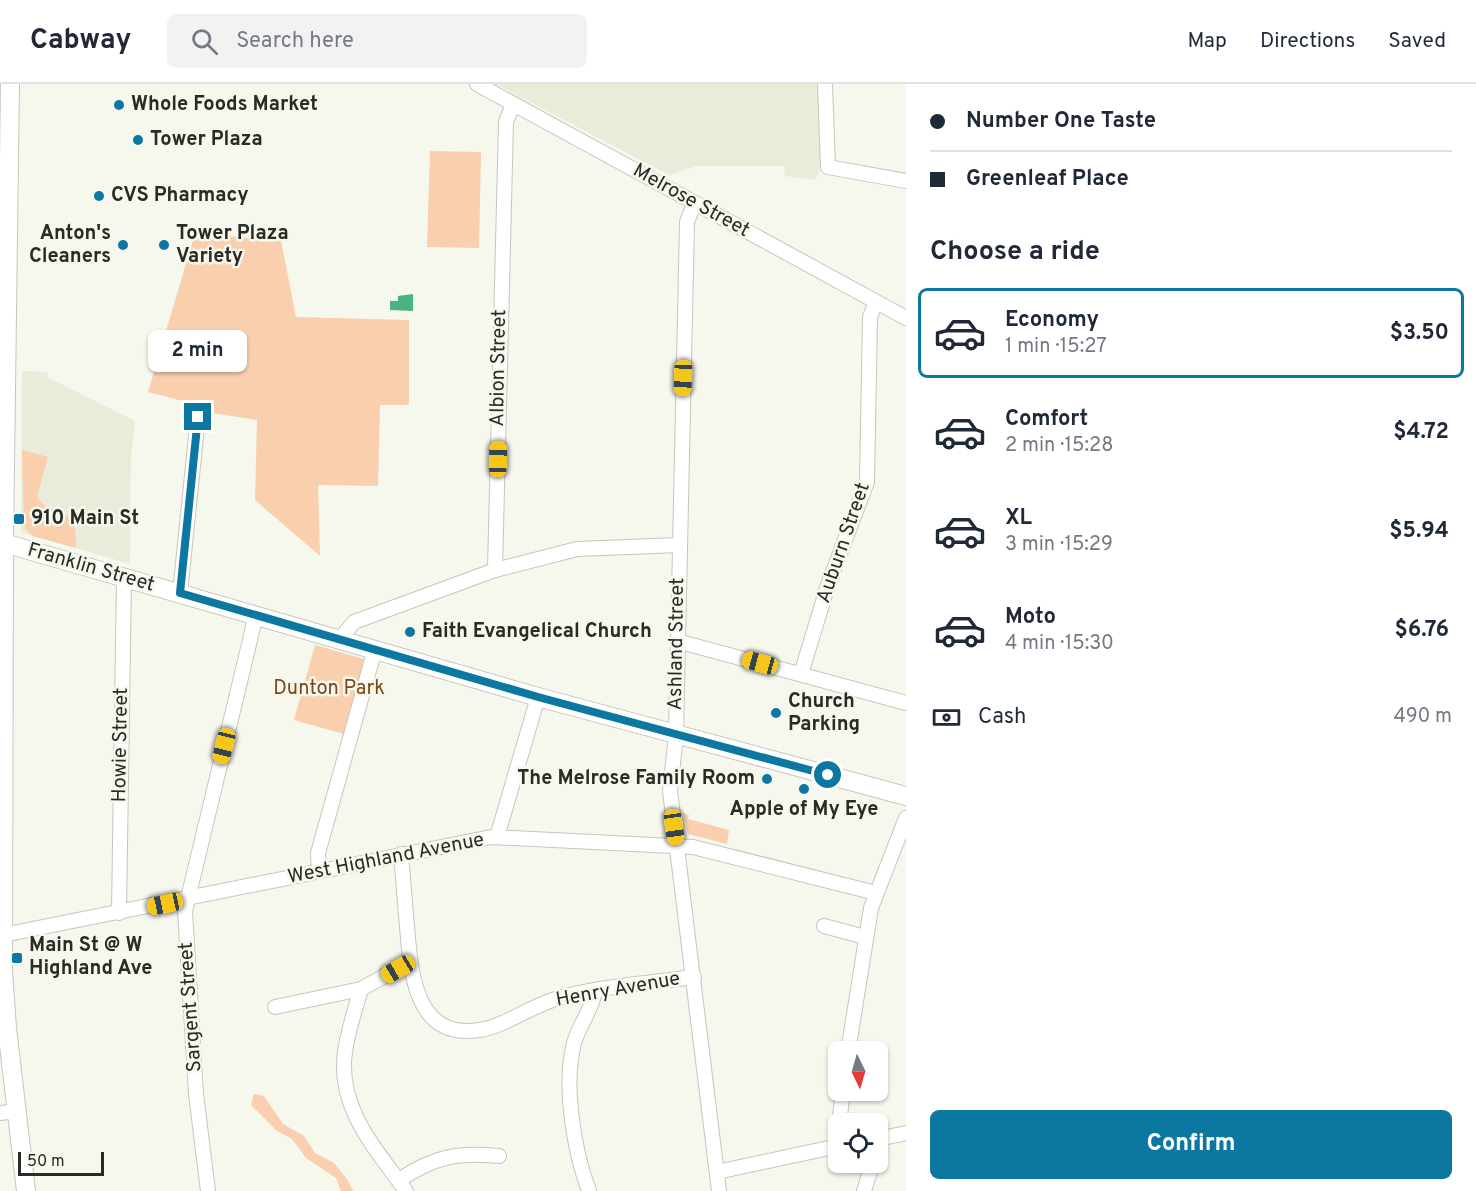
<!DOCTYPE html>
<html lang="en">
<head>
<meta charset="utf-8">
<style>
	body { margin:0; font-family:Overpass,sans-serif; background:#f2f2f3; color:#1f2937; height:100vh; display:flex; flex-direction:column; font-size:22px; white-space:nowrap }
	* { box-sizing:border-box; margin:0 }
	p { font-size:20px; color:#747a83 }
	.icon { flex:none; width:33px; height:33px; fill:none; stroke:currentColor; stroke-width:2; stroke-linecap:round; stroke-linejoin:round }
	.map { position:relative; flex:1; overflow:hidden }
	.sheet { display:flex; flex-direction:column; background:#fff; width:570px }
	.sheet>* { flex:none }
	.banner { display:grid; align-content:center; height:132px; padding:0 24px; background:#fff }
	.needle { width:39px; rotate:175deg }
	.tools { position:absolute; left:828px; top:957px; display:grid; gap:12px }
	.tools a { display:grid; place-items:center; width:60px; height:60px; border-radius:9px; background:#fff; box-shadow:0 2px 4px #0004; font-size:30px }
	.scale { position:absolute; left:18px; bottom:15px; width:86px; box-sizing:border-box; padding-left:6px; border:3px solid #2a2a26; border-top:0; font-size:16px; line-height:21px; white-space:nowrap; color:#2a2a26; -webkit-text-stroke:4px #f6f7ed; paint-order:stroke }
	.end { position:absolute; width:27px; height:27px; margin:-14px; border:8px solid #0c78a2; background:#fff; box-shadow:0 0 0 3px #fff }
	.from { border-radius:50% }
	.bubble { position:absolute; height:42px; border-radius:9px; background:#fff; box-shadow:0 2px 4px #0004; font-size:20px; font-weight:700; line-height:42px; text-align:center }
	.car { position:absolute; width:18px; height:36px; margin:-18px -9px; border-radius:8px; box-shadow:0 0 4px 2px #0007; background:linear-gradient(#f5c518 24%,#345 0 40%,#f5c518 0 76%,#345 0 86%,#f5c518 0) }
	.banner b { display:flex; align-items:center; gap:21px; height:57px; font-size:22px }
	.banner b+b { border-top:2px solid #e0e1e3 }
	.banner i { width:15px; height:15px; background:#1f2937 }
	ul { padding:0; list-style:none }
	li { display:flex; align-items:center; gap:18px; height:90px; margin:0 12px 9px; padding:0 12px; border:3px solid transparent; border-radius:9px }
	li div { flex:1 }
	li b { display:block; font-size:22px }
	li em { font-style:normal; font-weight:700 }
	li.active { border-color:#0c78a2 }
	li>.icon { width:54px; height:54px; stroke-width:1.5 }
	h2 { padding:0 24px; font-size:27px; line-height:72px }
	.pay { display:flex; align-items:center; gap:15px; height:66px; padding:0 24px; font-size:22px }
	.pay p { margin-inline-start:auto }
	.button { display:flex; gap:12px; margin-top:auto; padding:12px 24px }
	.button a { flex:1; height:69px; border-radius:9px; background:#0c78a2; color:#fff; font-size:24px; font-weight:700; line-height:69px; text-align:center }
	header { display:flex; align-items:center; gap:36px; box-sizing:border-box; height:84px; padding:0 30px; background:#fff; border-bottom:2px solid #e0e1e3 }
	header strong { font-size:28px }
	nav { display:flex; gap:33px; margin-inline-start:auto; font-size:21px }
	.search { width:420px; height:54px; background:#f2f2f3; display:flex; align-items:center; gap:15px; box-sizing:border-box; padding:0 21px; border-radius:9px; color:#747a83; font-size:22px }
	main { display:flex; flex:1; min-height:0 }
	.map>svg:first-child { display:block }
	.built { fill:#eaebd9 }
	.green { fill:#f9cfae }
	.water { fill:#49b47f }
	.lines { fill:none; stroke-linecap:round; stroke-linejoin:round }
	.minor-casing { stroke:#c6c7bc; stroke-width:16 }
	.major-casing { stroke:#c6c7bc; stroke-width:20 }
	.minor { stroke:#fff; stroke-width:14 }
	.major { stroke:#fff; stroke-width:18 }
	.route { stroke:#0c78a2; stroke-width:8 }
	.poi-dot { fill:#0c78a2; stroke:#f6f7ed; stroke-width:2 }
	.labels { text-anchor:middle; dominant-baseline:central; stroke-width:5; stroke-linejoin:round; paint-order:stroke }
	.poi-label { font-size:20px; font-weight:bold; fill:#2a2a26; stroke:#f6f7ed; text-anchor:start }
	.street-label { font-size:20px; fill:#2a2a26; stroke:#f6f7ed }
	.park-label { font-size:20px; fill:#7b4715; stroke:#f6f7ed }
</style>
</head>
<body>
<header>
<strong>Cabway</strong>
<div class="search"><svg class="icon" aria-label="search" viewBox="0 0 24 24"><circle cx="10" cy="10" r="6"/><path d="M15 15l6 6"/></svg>Search here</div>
<nav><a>Map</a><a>Directions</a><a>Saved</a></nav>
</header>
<main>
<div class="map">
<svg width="906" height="1107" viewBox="0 0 906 1107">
	<rect width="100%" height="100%" fill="#f6f7ed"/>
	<!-- built -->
	<g class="built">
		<polygon points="495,0 820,0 820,88 814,96 785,92 784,82 696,82 669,91"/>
		<polygon points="22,287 48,288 47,293 135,337 131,371 130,480 21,448"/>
	</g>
	<!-- green -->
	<g class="green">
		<polygon points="430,67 481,68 479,164 427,163"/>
		<polygon points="195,149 281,157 296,233 409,236 409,321 380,321 378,402 318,401 320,472 255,416 257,336 206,328 201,374 189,364 194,320 148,308"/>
		<path d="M22,366l26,7 -11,39c16,29 40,-1 39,52l-44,-12 -8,-10z"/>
		<polygon points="315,561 364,575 344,650 294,636"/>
		<polygon points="683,729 689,731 688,735 729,746 727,760 688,750"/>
		<polygon points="254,1010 264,1012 283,1040 304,1052 315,1069 334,1079 347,1095 353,1107 341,1107 336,1094 306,1074 292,1055 277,1047 251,1021"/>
	</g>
	<!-- water -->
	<polygon class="water" points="413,210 413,227 390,226 390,217 398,217 398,212"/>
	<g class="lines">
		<defs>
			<g id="minor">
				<polyline points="477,0 906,234"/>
				<polyline points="825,0 828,83 906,97"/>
				<polyline points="694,120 687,138 676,651 670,707 719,1107"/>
				<polyline points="495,486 577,465 679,461"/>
				<polyline points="180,509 198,333"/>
				<polyline points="340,555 354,538 495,486 506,38 513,20"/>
				<polyline points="677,557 906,619"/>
				<polyline points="801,590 828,501 867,398 870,233 876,218"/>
				<polyline points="497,753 538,613"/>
				<path d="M401,770c2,24 4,48 6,73 4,44 7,113 72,103 25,-3 53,-25 80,-32 43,-12 90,-15 135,-21"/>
				<polyline points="319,787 318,769 375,565"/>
				<polyline points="119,829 124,493"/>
				<polyline points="824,842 865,853"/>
				<polyline points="3,851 491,753 693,763 876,809"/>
				<path d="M361,905c-6,21 -13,41 -16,63 -8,56 31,97 61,139"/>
				<polyline points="275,923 361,905 410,878"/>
				<polyline points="848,968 871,824 906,734"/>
				<polyline points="0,1029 17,1027"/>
				<polyline points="839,1040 843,1006"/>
				<polyline points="878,1055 906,1049"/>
				<polyline points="717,1088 838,1062"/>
				<path d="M399,1096c34,-23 58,-28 100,-24"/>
				<polyline points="208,1107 196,1010 185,827 256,531"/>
				<path d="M589,1107c-15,-40 -26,-106 -15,-148 5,-18 18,-33 21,-52"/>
				<polyline points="864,1107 873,1078"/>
			</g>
			<g id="major">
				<polyline points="10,0 4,459 3,887 7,944 26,1107"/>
				<polyline points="4,459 538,613 906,712"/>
			</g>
		</defs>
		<!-- minor casing -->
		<use href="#minor" class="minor-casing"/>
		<!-- major casing -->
		<use href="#major" class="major-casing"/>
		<!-- minor -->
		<use href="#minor" class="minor"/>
		<!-- major -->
		<use href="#major" class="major"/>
	</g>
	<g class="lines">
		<!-- route -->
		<polyline class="route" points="198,333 180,509 538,613 828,691"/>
	</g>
	<!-- markers -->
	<g class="poi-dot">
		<circle cx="119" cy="21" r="6"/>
		<circle cx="138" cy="56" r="6"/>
		<circle cx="99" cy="112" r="6"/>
		<circle cx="123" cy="161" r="6"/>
		<circle cx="164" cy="161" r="6"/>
		<rect x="13" y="429" width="12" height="12" rx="3"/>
		<circle cx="410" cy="548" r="6"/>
		<circle cx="776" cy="629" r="6"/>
		<circle cx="767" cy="695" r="6"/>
		<circle cx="804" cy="705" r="6"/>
		<rect x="11" y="868" width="12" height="12" rx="3"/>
	</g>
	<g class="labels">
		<!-- poi labels -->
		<g class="poi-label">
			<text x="131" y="21">Whole Foods Market</text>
			<text x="150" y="56">Tower Plaza</text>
			<text x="111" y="112">CVS Pharmacy</text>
			<text x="111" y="150" text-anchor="end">Anton's<tspan x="111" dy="23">Cleaners</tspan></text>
			<text x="176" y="150">Tower Plaza<tspan x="176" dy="23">Variety</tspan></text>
			<text x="31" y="435">910 Main St</text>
			<text x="422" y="548">Faith Evangelical Church</text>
			<text x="788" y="618">Church<tspan x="788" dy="23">Parking</tspan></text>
			<text x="755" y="695" text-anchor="end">The Melrose Family Room</text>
			<text x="804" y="726" text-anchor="middle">Apple of My Eye</text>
			<text x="29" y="862">Main St @ W<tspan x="29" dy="23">Highland Ave</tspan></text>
		</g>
		<!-- street labels -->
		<g class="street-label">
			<text transform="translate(691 117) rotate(29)">Melrose Street</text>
			<text transform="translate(499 284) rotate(-89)">Albion Street</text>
			<text transform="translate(844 459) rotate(-71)">Auburn Street</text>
			<text transform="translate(91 484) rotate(16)">Franklin Street</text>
			<text transform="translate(677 560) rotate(-89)">Ashland Street</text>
			<text transform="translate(121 661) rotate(-89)">Howie Street</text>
			<text transform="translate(386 775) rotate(-11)">West Highland Avenue</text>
			<text transform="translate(618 906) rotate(-10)">Henry Avenue</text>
			<text transform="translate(191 923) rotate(-94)">Sargent Street</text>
		</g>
		<!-- park labels -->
		<g class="park-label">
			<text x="329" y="605">Dunton Park</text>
		</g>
	</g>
</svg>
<div class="tools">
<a><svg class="needle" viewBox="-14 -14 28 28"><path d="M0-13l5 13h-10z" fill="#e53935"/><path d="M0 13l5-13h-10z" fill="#747a83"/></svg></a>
<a><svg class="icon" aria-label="locate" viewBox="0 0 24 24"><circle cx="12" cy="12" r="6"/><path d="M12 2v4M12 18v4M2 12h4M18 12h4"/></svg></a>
</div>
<div class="scale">50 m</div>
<i class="end from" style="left:828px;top:691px"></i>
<i class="end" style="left:198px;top:333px"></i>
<div class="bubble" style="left:148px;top:246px;width:99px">2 min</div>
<i class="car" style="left:683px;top:294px;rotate:182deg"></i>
<i class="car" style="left:498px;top:375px;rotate:1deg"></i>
<i class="car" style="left:760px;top:579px;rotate:285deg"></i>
<i class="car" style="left:224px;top:662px;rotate:194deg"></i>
<i class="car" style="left:674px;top:743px;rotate:172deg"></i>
<i class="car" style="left:165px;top:820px;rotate:258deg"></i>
<i class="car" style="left:398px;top:885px;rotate:240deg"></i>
</div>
<section class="sheet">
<div class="banner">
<b><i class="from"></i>Number One Taste</b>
<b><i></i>Greenleaf Place</b>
</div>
<h2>Choose a ride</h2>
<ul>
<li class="active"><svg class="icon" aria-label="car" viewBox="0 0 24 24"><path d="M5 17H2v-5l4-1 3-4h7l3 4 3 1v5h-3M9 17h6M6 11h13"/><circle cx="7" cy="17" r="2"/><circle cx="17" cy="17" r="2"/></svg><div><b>Economy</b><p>1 min · 15:27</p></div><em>$3.50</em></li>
<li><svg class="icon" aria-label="car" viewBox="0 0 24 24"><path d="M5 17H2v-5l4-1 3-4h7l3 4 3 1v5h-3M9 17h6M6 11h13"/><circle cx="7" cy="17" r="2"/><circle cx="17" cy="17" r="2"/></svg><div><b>Comfort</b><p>2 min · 15:28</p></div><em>$4.72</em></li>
<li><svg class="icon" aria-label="car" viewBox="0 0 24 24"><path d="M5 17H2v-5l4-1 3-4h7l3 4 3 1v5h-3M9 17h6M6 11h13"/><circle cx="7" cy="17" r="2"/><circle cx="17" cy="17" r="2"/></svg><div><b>XL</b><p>3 min · 15:29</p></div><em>$5.94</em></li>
<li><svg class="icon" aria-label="car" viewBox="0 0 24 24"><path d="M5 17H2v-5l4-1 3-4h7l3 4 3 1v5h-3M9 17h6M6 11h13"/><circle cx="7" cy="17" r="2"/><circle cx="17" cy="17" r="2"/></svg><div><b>Moto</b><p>4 min · 15:30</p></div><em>$6.76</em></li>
</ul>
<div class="pay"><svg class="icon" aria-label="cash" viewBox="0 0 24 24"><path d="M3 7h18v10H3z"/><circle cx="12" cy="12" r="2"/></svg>Cash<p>490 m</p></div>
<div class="button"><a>Confirm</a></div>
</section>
</main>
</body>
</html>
